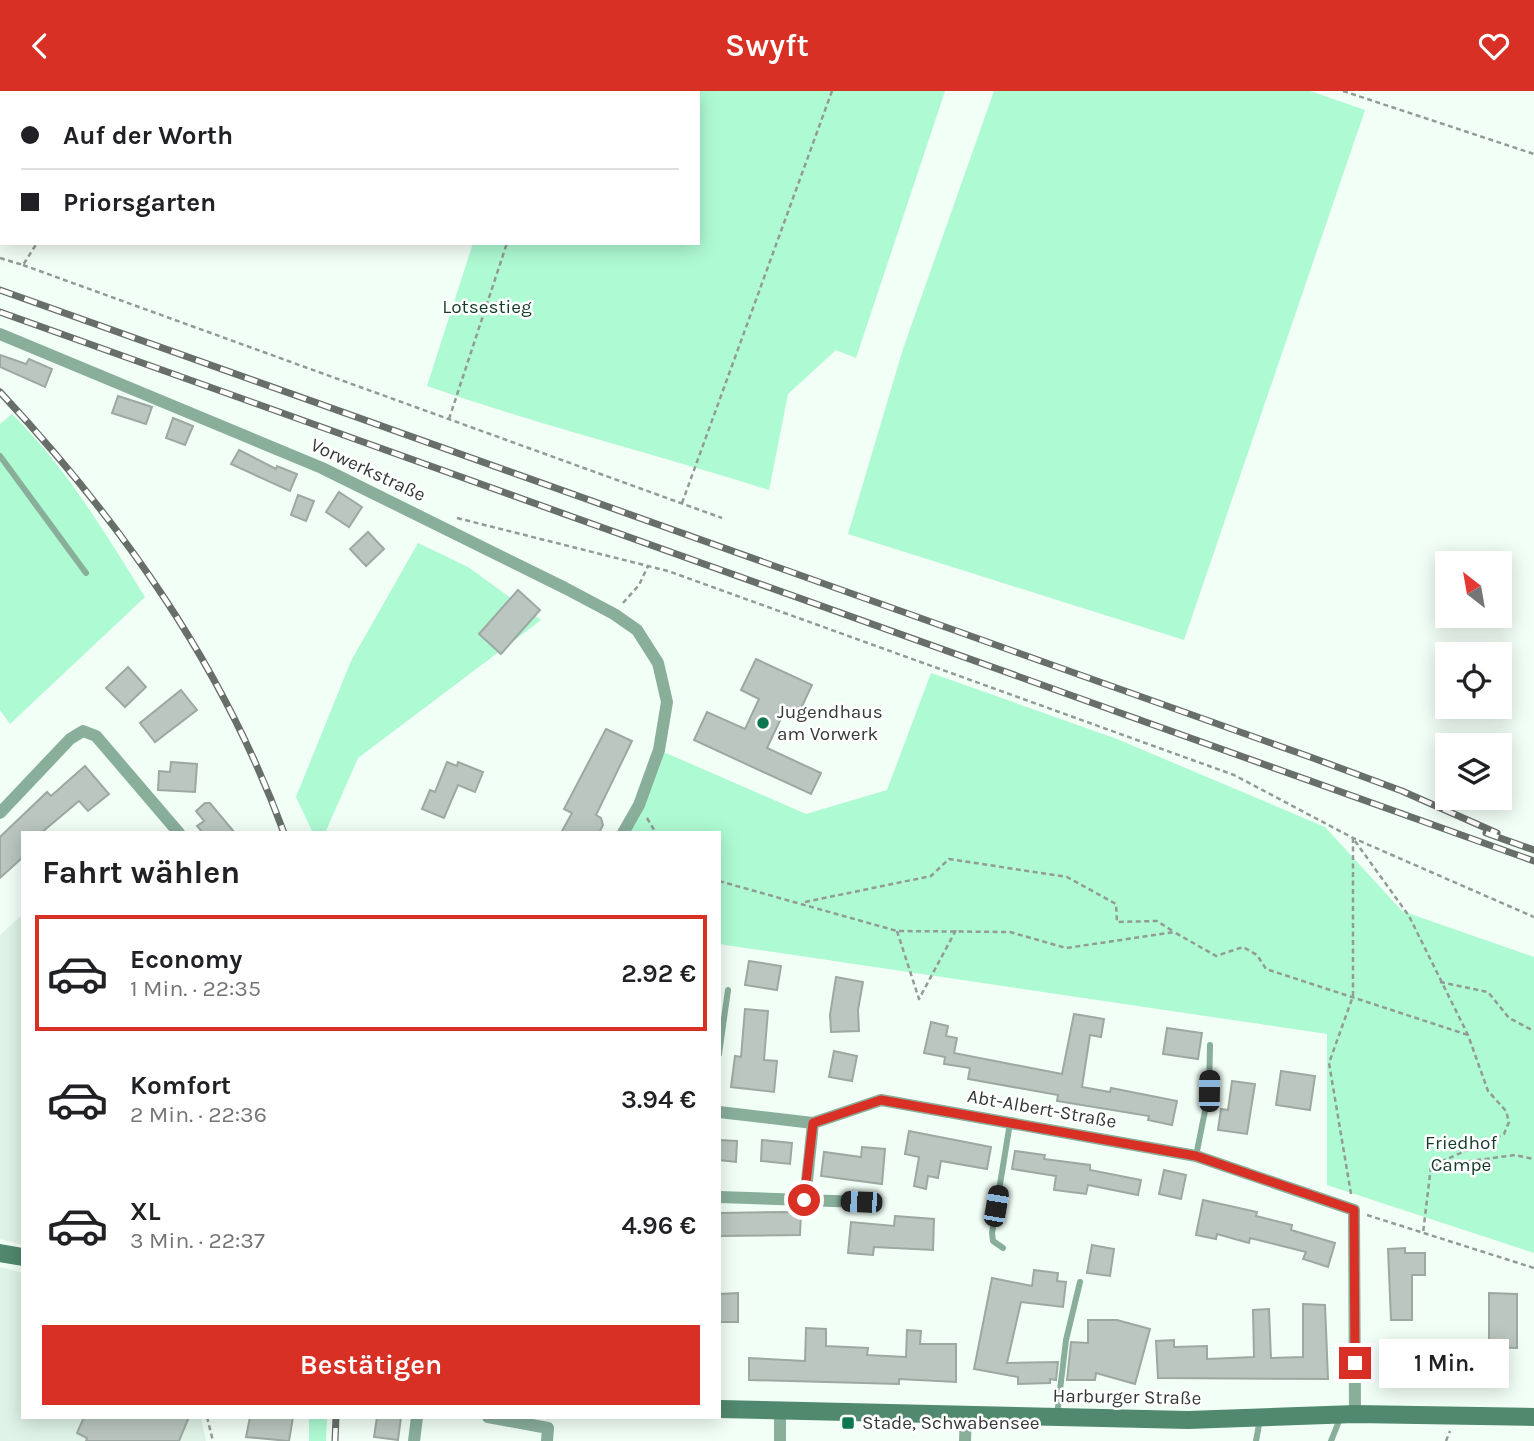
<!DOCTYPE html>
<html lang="de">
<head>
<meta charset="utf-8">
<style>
	body { margin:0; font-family:Karla,sans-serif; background:#f6f6f6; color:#202124; height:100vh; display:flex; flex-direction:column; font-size:26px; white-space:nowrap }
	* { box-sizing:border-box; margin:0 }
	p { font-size:23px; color:#757577 }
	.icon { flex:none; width:38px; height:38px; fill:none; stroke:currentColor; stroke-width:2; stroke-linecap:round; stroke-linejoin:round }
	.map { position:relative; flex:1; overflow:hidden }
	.panel { position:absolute; left:21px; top:740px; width:700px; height:588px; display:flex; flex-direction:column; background:#fff; border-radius:0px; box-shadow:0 4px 18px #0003 }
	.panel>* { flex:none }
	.banner { position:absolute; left:0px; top:0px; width:700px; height:154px; box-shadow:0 4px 18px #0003; display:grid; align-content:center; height:154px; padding:0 21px; background:#fff }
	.needle { width:46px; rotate:329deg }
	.controls { position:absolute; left:1435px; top:460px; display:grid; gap:14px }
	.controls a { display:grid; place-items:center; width:77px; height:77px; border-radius:0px; background:#fff; box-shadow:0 4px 18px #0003; font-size:35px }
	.end { position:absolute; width:32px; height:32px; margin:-16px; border:9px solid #d93025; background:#fff; box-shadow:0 0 0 4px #fff }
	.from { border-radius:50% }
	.bubble { position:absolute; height:49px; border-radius:0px; background:#fff; box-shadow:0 4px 18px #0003; font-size:23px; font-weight:600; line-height:49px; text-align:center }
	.car { position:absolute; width:21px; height:42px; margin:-21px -10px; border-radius:9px; box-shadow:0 0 5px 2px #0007; background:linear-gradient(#222 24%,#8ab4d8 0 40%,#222 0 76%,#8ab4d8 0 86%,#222 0) }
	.banner b { display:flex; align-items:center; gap:24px; height:66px; font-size:26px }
	.banner b+b { border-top:2px solid #e0e0e0 }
	.banner i { width:18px; height:18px; background:#202124 }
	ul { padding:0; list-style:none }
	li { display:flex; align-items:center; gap:21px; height:116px; margin:0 14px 10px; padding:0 7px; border:4px solid transparent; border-radius:0px }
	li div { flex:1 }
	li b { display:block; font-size:26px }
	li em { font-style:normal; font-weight:600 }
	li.selected { border-color:#d93025 }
	li>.icon { width:63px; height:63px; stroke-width:1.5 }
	h2 { padding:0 21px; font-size:32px; line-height:84px }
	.cta { display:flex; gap:14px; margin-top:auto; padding:14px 21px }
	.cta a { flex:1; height:80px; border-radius:0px; background:#d93025; color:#fff; font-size:28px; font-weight:600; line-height:80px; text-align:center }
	header { display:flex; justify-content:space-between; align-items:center; height:91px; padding:0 21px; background:#d93025; color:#fff; font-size:32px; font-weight:600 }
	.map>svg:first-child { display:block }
	.built { fill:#dff3e7 }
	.green { fill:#aefad3 }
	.building { fill:#bac6bf; stroke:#9ca8a1; stroke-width:2 }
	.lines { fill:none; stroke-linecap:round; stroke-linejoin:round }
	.path { stroke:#929b95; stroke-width:2.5; stroke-dasharray:5 3.5; stroke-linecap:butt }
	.lane { stroke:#89af9b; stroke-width:6 }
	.street { stroke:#89af9b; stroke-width:12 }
	.secondary { stroke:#50896d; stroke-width:18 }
	.rail-casing { stroke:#686f6a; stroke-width:7 }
	.rail { stroke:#fff; stroke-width:4.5; stroke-dasharray:13; stroke-linecap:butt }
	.route { stroke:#d93025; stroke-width:9 }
	.poi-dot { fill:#0b7650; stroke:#fff; stroke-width:2.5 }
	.labels { text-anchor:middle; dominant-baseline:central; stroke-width:5; stroke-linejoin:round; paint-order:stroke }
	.park-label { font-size:19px; fill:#133c2a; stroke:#fff }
	.street-label { font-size:19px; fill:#343936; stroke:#fff }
	.poi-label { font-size:19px; fill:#343936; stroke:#fff; text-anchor:start }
</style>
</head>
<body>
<header><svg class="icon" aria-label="back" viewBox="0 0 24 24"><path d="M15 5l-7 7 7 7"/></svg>Swyft<svg class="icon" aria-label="heart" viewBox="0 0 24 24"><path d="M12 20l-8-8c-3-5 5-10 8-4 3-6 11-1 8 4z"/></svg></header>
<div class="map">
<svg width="1534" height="1350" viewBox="0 0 1534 1350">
	<rect width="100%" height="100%" fill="#f2fff7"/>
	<!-- built -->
	<g class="built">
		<polygon points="23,823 23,1154 0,1148 0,844"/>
		<polygon points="0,1176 23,1182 23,1326 201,1327 206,1350 0,1350"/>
	</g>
	<!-- green -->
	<g class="green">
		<path d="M523,0h422l-89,267 -20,-8 -48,44 -19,96c-114,-36 -230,-65 -342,-104l46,-143h225v-150z"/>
		<polygon points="994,0 1310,0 1365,19 1184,549 848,443 903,258"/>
		<path d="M12,323c54,53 93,119 133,183l-135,127 -10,-14v-286z"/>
		<polygon points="418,452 468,476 541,529 358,667 325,742 313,742 296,706 351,570"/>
		<polygon points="931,582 1117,648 1325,736 1402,820 1534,866 1534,1162 1327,1094 1327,943 719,853 719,742 623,742 659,659 806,723 887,699"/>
		<polygon points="309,1327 327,1327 326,1350 309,1350"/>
	</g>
	<!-- building -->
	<g class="building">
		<polygon points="0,264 26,273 29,268 52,278 45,296 0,276"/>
		<polygon points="118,305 152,316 146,333 112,322"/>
		<polygon points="173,327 193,335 185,354 166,347"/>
		<polygon points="239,359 276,378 277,375 297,383 290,400 231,373"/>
		<polygon points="339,401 362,416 349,436 326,421"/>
		<polygon points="298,404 314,410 306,430 291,424"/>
		<polygon points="368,441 384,458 366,475 350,458"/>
		<polygon points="518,499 540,519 501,563 479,543"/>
		<polygon points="756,568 812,594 797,626 784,621 767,657 821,682 811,703 694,649 707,621 745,638 759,608 741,599"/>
		<polygon points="128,576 146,596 125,616 106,597"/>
		<polygon points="181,599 197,619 155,651 140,632"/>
		<polygon points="606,638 632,650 596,724 601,727 603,734 599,742 561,742 572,722 564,718"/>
		<polygon points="171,671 197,673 195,701 158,699 159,680 170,681"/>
		<polygon points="447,671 457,675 458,671 483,681 475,701 458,694 444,727 422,718 430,699 435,701"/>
		<polygon points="85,675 109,703 88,720 79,710 41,742 23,742 23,766 0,787 0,746 47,701 51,705"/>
		<polygon points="205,712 210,712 235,742 203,742 197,735 204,730 196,720"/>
		<polygon points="749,870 781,875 777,899 745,894"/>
		<polygon points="836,886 863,891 858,919 859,940 831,941 830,924"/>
		<polygon points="745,918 768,920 764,969 777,970 774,1001 731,996 735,965 741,966"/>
		<polygon points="1074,923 1104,928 1101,946 1090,944 1082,996 1110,1001 1111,997 1177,1010 1172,1034 1148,1029 1149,1025 1057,1010 1058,1004 968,988 970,977 944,973 945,966 924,962 931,931 948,935 946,945 957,947 954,962 1062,983"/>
		<polygon points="1167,937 1202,942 1198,968 1163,963"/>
		<polygon points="834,960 857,965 852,990 829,986"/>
		<polygon points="1281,980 1315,985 1310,1019 1276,1014"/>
		<polygon points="1232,990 1255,993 1247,1043 1218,1039 1221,1018 1228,1019"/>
		<polygon points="909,1040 991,1056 987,1078 941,1070 938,1087 928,1085 926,1098 914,1095 919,1066 905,1063"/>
		<polygon points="719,1049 737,1050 736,1071 719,1069"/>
		<polygon points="762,1049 792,1052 790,1073 761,1070"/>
		<polygon points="862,1056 885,1058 882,1093 821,1085 824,1061 861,1066"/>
		<polygon points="1015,1060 1045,1064 1044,1068 1090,1074 1090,1079 1141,1089 1138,1104 1088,1094 1086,1103 1054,1099 1056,1085 1012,1078"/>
		<polygon points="1164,1079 1186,1084 1181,1108 1159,1103"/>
		<polygon points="1203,1109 1257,1121 1256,1125 1292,1134 1291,1139 1335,1152 1328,1176 1303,1168 1306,1161 1250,1147 1249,1152 1217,1143 1216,1148 1196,1144"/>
		<polygon points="784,1121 801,1122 800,1144 720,1145 720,1122"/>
		<polygon points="895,1125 934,1128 933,1159 874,1156 873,1164 848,1162 851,1131 894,1135"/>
		<polygon points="1092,1154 1114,1158 1110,1185 1087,1182"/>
		<polygon points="1405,1157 1405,1162 1425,1162 1425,1184 1412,1184 1412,1229 1391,1229 1388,1158"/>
		<polygon points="1034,1179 1058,1182 1057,1190 1066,1191 1063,1216 1021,1211 1007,1272 1058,1271 1056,1289 1050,1288 1050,1292 1018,1293 1018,1286 974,1278 992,1187 1032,1195"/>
		<polygon points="738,1202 738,1231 719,1231 719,1203"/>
		<polygon points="1489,1202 1517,1203 1517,1257 1489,1256"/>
		<polygon points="1303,1213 1325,1214 1328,1288 1158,1287 1156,1250 1174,1249 1174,1256 1207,1255 1207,1268 1254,1266 1253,1219 1269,1218 1271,1267 1303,1266"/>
		<polygon points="1088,1229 1117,1229 1150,1238 1135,1293 1096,1282 1095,1289 1067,1289 1071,1251 1088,1252"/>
		<polygon points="806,1237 826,1238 826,1255 868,1257 867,1264 906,1266 907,1239 921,1240 920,1253 956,1253 956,1291 899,1288 899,1293 749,1289 749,1267 805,1270"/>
		<polygon points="1444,1266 1464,1267 1464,1292 1443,1292"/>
		<polygon points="1399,1268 1419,1268 1418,1293 1398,1292"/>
		<polygon points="84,1326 189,1326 179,1350 86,1350 87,1347 77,1342"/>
		<polygon points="250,1326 293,1326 289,1350 246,1346"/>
		<polygon points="377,1326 401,1326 398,1349 374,1346"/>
	</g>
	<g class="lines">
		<!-- path -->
		<g class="path">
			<polyline points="1343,0 1534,63"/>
			<polyline points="119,2 120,0"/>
			<polyline points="557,2 558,0"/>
			<polyline points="0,167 23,174 37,152"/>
			<polyline points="23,174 722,427"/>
			<polyline points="449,328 507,152"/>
			<polyline points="682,412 832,0"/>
			<polyline points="457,427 668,480 1234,684 1353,747 1534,826"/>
			<polyline points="623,512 639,494 648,475"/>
			<polyline points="647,727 656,742"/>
			<polyline points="1355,750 1409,825 1468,944 1488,1000 1506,1020 1509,1031 1504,1043 1431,1075 1423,1142"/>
			<polyline points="719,790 897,840 1010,841 1066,857 1174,841 1216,865 1243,856 1257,864 1266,878 1468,944"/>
			<polyline points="805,811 931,785 949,768 1067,786 1116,813 1117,831 1157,830 1174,841"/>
			<polyline points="897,840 919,908 956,839"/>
			<polyline points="1440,891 1488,901 1509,927 1534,940"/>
			<polyline points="1434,1075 1515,1064 1534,1068"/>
			<polyline points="1351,1103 1329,972 1353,905 1353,748"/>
			<polyline points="1367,1124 1534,1177"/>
			<polyline points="207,1326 213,1350"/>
			<polyline points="1446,1350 1450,1340"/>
		</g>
		<!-- lane -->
		<g class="lane">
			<polyline points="0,365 86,482"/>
			<polyline points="719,963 728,899"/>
			<polyline points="1196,1065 1209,1000 1210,954"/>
			<polyline points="1003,1157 993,1150 992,1142 1010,1032"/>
			<polyline points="1057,1324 1066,1249 1080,1191"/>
			<polyline points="1256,1350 1260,1328"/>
			<polyline points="1331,1350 1341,1325"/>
		</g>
		<!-- street -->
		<g class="street">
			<polyline points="0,243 322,377 565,497 614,523 637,539 658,572 667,611 659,659 639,714 623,742"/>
			<polyline points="0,722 70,648 83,640 96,645 179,742"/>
			<polyline points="719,1021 813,1032 881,1009 1196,1065 1354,1119 1355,1323"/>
			<polyline points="719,1106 861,1111"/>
			<polyline points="805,1109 813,1032"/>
			<polyline points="488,1326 548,1337 547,1350"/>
			<polyline points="414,1350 417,1326"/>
			<polyline points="780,1350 780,1321"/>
			<polyline points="965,1350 966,1324"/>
		</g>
		<!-- secondary -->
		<g class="secondary">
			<polyline points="0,1162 23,1166"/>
			<polyline points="719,1318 1188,1329 1355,1323 1534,1326"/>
		</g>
		<defs>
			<g id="rail">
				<polyline points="0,199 1313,667 1402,700 1497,742"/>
				<polyline points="0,221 1534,770"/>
				<path d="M0,301c122,131 222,272 284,441"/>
				<polyline points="1486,742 1534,759"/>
				<polyline points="335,1350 336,1326"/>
			</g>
		</defs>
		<!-- rail casing -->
		<use href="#rail" class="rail-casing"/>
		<!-- rail -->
		<use href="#rail" class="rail"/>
	</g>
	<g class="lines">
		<!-- route -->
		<polyline class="route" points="804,1109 813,1032 881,1009 1196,1065 1354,1119 1355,1272"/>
	</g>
	<!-- markers -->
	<g class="poi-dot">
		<circle cx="763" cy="632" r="7"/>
		<rect x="841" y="1325" width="14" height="14" rx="3.5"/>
	</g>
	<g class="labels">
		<!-- park labels -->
		<g class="park-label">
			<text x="487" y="216">Lotsestieg</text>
			<text x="1461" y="1052">Friedhof<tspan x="1461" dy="22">Campe</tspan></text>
		</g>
		<!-- street labels -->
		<g class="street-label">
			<text transform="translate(368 379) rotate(25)">Vorwerkstraße</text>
			<text transform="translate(1042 1018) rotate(10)">Abt-Albert-Straße</text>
			<text transform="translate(1127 1306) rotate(1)">Harburger Straße</text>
		</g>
		<!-- poi labels -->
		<g class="poi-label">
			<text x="777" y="621">Jugendhaus<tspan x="777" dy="22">am Vorwerk</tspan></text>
			<text x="862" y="1332">Stade, Schwabensee</text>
		</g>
	</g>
</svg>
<div class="controls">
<a><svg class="needle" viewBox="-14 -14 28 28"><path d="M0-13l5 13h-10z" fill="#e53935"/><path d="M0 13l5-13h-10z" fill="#757577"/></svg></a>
<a><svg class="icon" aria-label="locate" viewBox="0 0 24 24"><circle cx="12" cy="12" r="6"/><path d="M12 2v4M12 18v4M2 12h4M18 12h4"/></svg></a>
<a><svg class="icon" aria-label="layers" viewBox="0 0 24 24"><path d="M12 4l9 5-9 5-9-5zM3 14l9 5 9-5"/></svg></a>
</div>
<i class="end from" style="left:804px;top:1109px"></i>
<i class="end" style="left:1355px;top:1272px"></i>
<div class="bubble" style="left:1379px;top:1248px;width:130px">1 Min.</div>
<i class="car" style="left:1209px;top:1000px;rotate:1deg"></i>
<i class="car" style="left:861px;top:1111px;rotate:272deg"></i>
<i class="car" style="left:996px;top:1115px;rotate:10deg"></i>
<div class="banner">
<b><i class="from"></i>Auf der Worth</b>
<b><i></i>Priorsgarten</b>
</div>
<section class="panel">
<h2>Fahrt wählen</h2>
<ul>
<li class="selected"><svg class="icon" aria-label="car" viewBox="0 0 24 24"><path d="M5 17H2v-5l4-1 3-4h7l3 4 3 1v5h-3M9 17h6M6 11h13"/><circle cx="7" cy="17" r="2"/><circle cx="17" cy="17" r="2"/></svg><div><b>Economy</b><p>1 Min. · 22:35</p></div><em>2.92 €</em></li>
<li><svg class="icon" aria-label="car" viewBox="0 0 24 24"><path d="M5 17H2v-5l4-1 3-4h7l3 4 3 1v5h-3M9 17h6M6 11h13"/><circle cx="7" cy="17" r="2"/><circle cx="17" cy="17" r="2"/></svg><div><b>Komfort</b><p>2 Min. · 22:36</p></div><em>3.94 €</em></li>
<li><svg class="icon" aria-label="car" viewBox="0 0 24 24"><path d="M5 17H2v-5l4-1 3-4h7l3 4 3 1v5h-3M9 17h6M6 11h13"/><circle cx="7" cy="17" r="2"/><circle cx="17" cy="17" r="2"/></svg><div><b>XL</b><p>3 Min. · 22:37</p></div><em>4.96 €</em></li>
</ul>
<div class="cta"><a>Bestätigen</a></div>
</section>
</div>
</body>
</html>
